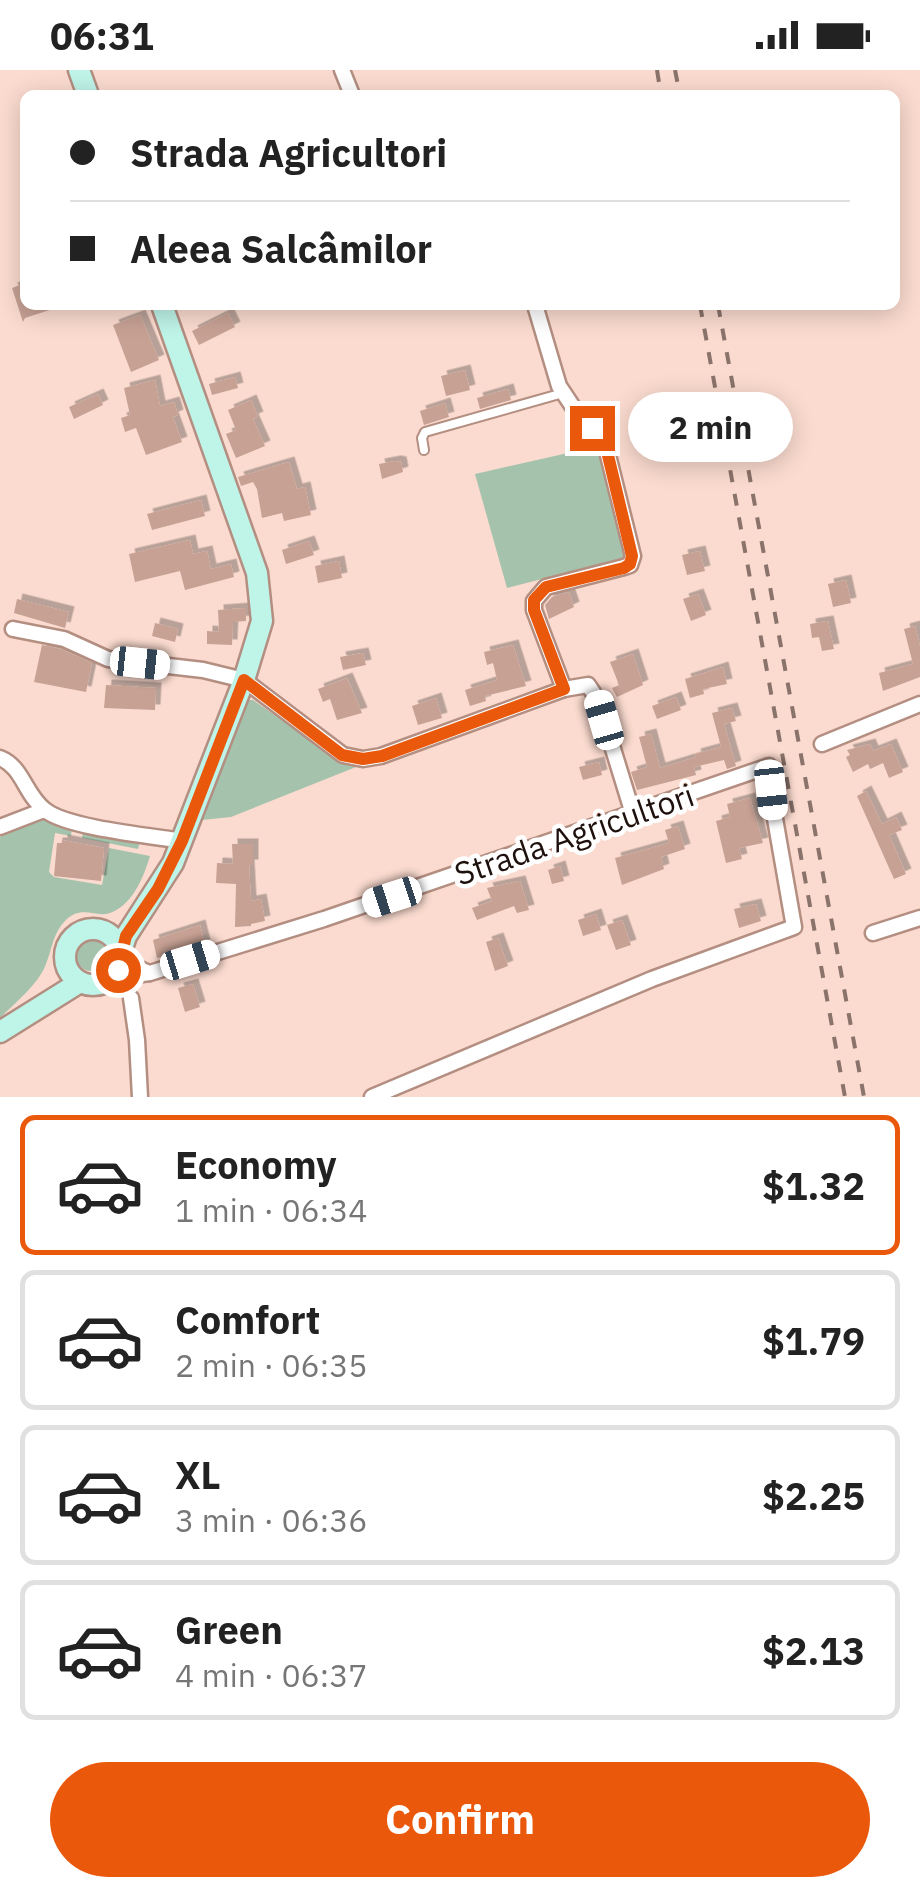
<!DOCTYPE html>
<html lang="en">
<head>
<meta charset="utf-8">
<style>
	body { margin:0; font-family:"IBM Plex Sans",sans-serif; background:#f2f2f2; color:#222; height:100vh; display:flex; flex-direction:column; font-size:38px; white-space:nowrap }
	* { box-sizing:border-box; margin:0 }
	p { font-size:32px; color:#767676 }
	.icon { flex:none; width:55px; height:55px; fill:none; stroke:currentColor; stroke-width:2; stroke-linecap:round; stroke-linejoin:round }
	.map { position:relative; height:1027px; overflow:hidden }
	.side { display:flex; flex-direction:column; background:#fff; flex:1 }
	.side>* { flex:none }
	.guide { position:absolute; left:20px; top:20px; width:880px; height:220px; border-radius:15px; box-shadow:0 5px 25px #0003; display:grid; align-content:center; height:220px; padding:0 50px; background:#fff }
	.end { position:absolute; width:45px; height:45px; margin:-22px; border:12px solid #ea580c; background:#fff; box-shadow:0 0 0 5px #fff }
	.from { border-radius:50% }
	.bubble { position:absolute; height:70px; border-radius:35px; background:#fff; box-shadow:0 5px 25px #0003; font-size:32px; font-weight:800; line-height:70px; text-align:center }
	.car { position:absolute; width:30px; height:60px; margin:-30px -15px; border-radius:12px; box-shadow:0 0 8px 2px #0007; background:linear-gradient(#fff 24%,#345 0 40%,#fff 0 76%,#345 0 86%,#fff 0) }
	.guide b { display:flex; align-items:center; gap:35px; height:95px; font-size:38px }
	.guide b+b { border-top:2px solid #e0e0e0 }
	.guide i { width:25px; height:25px; background:#222 }
	ul { padding:18px 0 0; list-style:none }
	li { display:flex; align-items:center; gap:30px; height:140px; margin:0 20px 15px; padding:0 30px; border:5px solid #e0e0e0; border-radius:15px }
	li div { flex:1 }
	li b { display:block; font-size:38px }
	li em { font-style:normal; font-weight:800 }
	li.selected { border-color:#ea580c }
	li>.icon { width:90px; height:90px; stroke-width:1.5 }
	.button { display:flex; gap:20px; margin-top:auto; padding:20px 50px }
	.button a { flex:1; height:115px; border-radius:60px; background:#ea580c; color:#fff; font-size:40px; font-weight:800; line-height:115px; text-align:center }
	.status { display:flex; justify-content:space-between; align-items:center; height:70px; padding:0 50px; background:#fff; direction:ltr }
	.status svg { height:28px; fill:currentColor }
	.map>svg:first-child { display:block }
	.green { fill:#a5c3ac }
	.building { fill:#c7a194; filter:url(#shadow) }
	.lines { fill:none; stroke-linecap:round; stroke-linejoin:round }
	.service-casing { stroke:#b38e81; stroke-width:12 }
	.minor-casing { stroke:#b38e81; stroke-width:19 }
	.secondary-casing { stroke:#b38e81; stroke-width:25 }
	.service { stroke:#fff; stroke-width:8 }
	.minor { stroke:#fff; stroke-width:14 }
	.secondary { stroke:#bff4e9; stroke-width:20 }
	.rail { stroke:#8a736b; stroke-width:4; stroke-dasharray:12 12; stroke-linecap:butt }
	.route { stroke:#ea580c; stroke-width:12 }
	.labels { text-anchor:middle; dominant-baseline:central; stroke-width:9; stroke-linejoin:round; paint-order:stroke }
	.street-label { font-size:32px; fill:#1e100c; stroke:#fff }
</style>
</head>
<body>
<div class="status"><b>06:31</b><svg viewBox="0 0 49 12"><path d="M0 12V9h3v3zM5 12V6h3v6zM10 12V3h3v9zM15 12V0h3v12zM26 1h20v11H26zM47 4h2v5h-2z"/></svg></div>
<div class="map">
<svg width="920" height="1027" viewBox="0 0 920 1027">
	<defs>
		<filter id="shadow"><feDropShadow dx="5.5" dy="-5.5" stdDeviation="0" flood-color="#0004"/></filter>
	</defs>
	<rect width="100%" height="100%" fill="#fbdbcf"/>
	<!-- green -->
	<g class="green">
		<polygon points="599,376 627,487 507,518 475,404"/>
		<polygon points="247,630 253,630 327,681 356,697 231,747 202,750"/>
		<path d="M41,745l31,12 -1,9 -16,-3 -6,39 5,5 48,8 7,-37 41,8c-6,20 -17,49 -40,57 -15,5 -29,-9 -45,8 -12,12 -13,28 -19,43 -8,21 -31,39 -46,54v-181z"/>
		<polygon points="83,762 140,771 138,779 82,768"/>
		<circle cx="91" cy="885" r="16"/>
	</g>
	<!-- building -->
	<g class="building">
		<polygon points="25,213 25,235 59,237 25,248 23,252 12,218"/>
		<polygon points="228,243 235,257 199,275 192,261"/>
		<polygon points="140,245 159,290 131,302 113,255"/>
		<polygon points="465,300 470,320 446,326 441,306"/>
		<polygon points="235,307 238,318 212,325 209,314"/>
		<polygon points="155,310 160,336 174,332 178,345 173,347 182,372 146,385 136,358 125,362 121,348 130,345 124,318"/>
		<polygon points="508,319 511,330 480,339 477,328"/>
		<polygon points="98,324 103,335 74,349 69,337"/>
		<polygon points="251,330 258,347 253,349 265,376 236,388 226,364 236,360 228,340"/>
		<polygon points="445,333 449,347 424,355 420,341"/>
		<polygon points="395,391 401,392 403,402 382,409 379,394"/>
		<polygon points="289,392 297,419 305,417 311,445 284,451 282,443 262,448 257,419 253,412 241,416 238,407"/>
		<polygon points="201,430 205,446 152,460 147,444"/>
		<polygon points="190,470 193,484 207,481 211,499 231,494 234,507 185,520 180,501 135,512 129,484"/>
		<polygon points="309,471 314,485 286,494 282,480"/>
		<polygon points="700,481 705,501 687,505 682,485"/>
		<polygon points="339,491 342,508 318,513 315,496"/>
		<polygon points="846,510 851,533 833,537 828,514"/>
		<polygon points="569,522 574,537 549,549 545,535 552,527"/>
		<polygon points="698,524 706,545 691,551 683,529"/>
		<polygon points="17,529 69,542 65,558 14,543"/>
		<polygon points="246,538 246,551 233,552 232,575 207,574 207,561 219,562 218,540"/>
		<polygon points="828,551 834,579 822,581 819,567 812,568 810,554"/>
		<polygon points="155,553 178,559 175,572 152,566"/>
		<polygon points="915,556 920,576 920,607 883,621 879,603 913,594 904,559"/>
		<polygon points="42,575 61,579 92,593 86,622 34,612"/>
		<polygon points="513,575 526,616 485,626 486,631 470,636 465,620 497,610 493,593 487,595 484,582"/>
		<polygon points="363,583 366,595 343,600 340,587"/>
		<polygon points="633,584 643,615 617,627 612,618 619,615 610,592"/>
		<polygon points="723,597 727,614 703,619 704,624 690,628 685,609"/>
		<polygon points="347,608 362,643 337,650 330,629 323,632 318,619"/>
		<polygon points="106,615 156,618 155,640 104,638"/>
		<polygon points="676,627 681,640 657,649 652,636"/>
		<polygon points="436,628 442,648 418,655 412,636"/>
		<polygon points="732,638 736,651 724,654 736,696 727,699 724,690 694,697 696,705 637,720 631,702 647,697 639,667 651,664 660,698 696,687 695,684 721,677 712,643"/>
		<polygon points="870,674 873,681 891,674 903,702 889,708 883,693 870,699 868,694 853,702 846,687 850,685 847,680"/>
		<polygon points="599,692 602,705 583,710 579,697"/>
		<polygon points="866,721 882,754 896,747 902,760 889,765 906,804 894,809 857,726"/>
		<polygon points="750,728 763,773 739,778 742,789 726,793 716,751 730,747 727,734"/>
		<polygon points="678,756 685,779 661,787 664,799 622,815 615,788 669,773 665,760"/>
		<polygon points="62,770 104,778 101,811 54,806 57,773 62,773"/>
		<polygon points="232,774 253,774 253,795 249,795 251,831 261,829 265,851 251,854 251,856 235,857 236,814 216,813 217,793 233,794"/>
		<polygon points="560,796 564,811 552,814 548,800"/>
		<polygon points="520,811 529,840 517,843 514,836 477,850 472,838 492,831 487,818"/>
		<polygon points="756,834 761,851 739,858 734,839"/>
		<polygon points="596,844 601,860 583,866 578,850"/>
		<polygon points="622,850 631,875 616,880 607,855"/>
		<polygon points="200,855 205,875 157,888 153,870"/>
		<polygon points="498,868 508,896 495,901 486,872"/>
		<polygon points="193,914 200,937 185,942 178,918"/>
	</g>
	<g class="lines">
		<defs>
			<polyline id="service" points="424,380 422,368 425,362 563,323"/>
			<g id="minor">
				<polyline points="342,0 352,25"/>
				<polyline points="535,235 559,316 573,337 606,377 633,486 630,495 624,497 546,517 534,531 534,540 564,619"/>
				<polyline points="13,559 64,569 108,589 203,600 244,610 343,685 363,689 381,686 564,619 588,615 598,630 633,744"/>
				<polyline points="822,674 920,634"/>
				<path d="M0,688c23,9 25,37 45,52 22,18 107,26 138,31"/>
				<polyline points="0,757 44,740"/>
				<polyline points="873,863 920,848"/>
				<polyline points="121,890 149,903"/>
				<polyline points="112,908 150,903 324,849 769,696 774,743 794,857 652,909 372,1027"/>
				<polyline points="131,928 137,970 140,1027"/>
			</g>
			<g id="secondary">
				<polyline points="79,0 88,25"/>
				<circle cx="93" cy="887" r="28"/>
				<polyline points="121,881 126,866 173,793 244,610 262,551 257,503 162,235"/>
				<polyline points="0,962 80,912"/>
			</g>
		</defs>
		<!-- service casing -->
		<use href="#service" class="service-casing"/>
		<!-- minor casing -->
		<use href="#minor" class="minor-casing"/>
		<!-- secondary casing -->
		<use href="#secondary" class="secondary-casing"/>
		<!-- service -->
		<use href="#service" class="service"/>
		<!-- minor -->
		<use href="#minor" class="minor"/>
		<!-- secondary -->
		<use href="#secondary" class="secondary"/>
		<!-- rail -->
		<g class="rail">
			<polyline points="657,0 661,25"/>
			<polyline points="675,0 680,25"/>
			<polyline points="700,235 845,1027"/>
			<polyline points="718,235 864,1027"/>
		</g>
	</g>
	<g class="lines">
		<!-- route -->
		<polyline class="route" points="118,900 126,866 158,819 182,771 244,610 342,685 363,689 382,686 564,619 534,540 534,530 546,517 624,498 630,494 632,486 606,377 592,358"/>
	</g>
	<g class="labels">
		<!-- street labels -->
		<g class="street-label">
			<text transform="translate(574 764) rotate(-19)">Strada Agricultori</text>
		</g>
	</g>
</svg>
<i class="end from" style="left:118px;top:900px"></i>
<i class="end" style="left:592px;top:358px"></i>
<div class="bubble" style="left:628px;top:322px;width:165px">2 min</div>
<i class="car" style="left:140px;top:593px;rotate:96deg"></i>
<i class="car" style="left:604px;top:650px;rotate:344deg"></i>
<i class="car" style="left:771px;top:720px;rotate:174deg"></i>
<i class="car" style="left:392px;top:827px;rotate:252deg"></i>
<i class="car" style="left:190px;top:890px;rotate:73deg"></i>
<div class="guide">
<b><i class="from"></i>Strada Agricultori</b>
<b><i></i>Aleea Salcâmilor</b>
</div>
</div>
<section class="side">
<ul>
<li class="selected"><svg class="icon" aria-label="car" viewBox="0 0 24 24"><path d="M5 17H2v-5l4-1 3-4h7l3 4 3 1v5h-3M9 17h6M6 11h13"/><circle cx="7" cy="17" r="2"/><circle cx="17" cy="17" r="2"/></svg><div><b>Economy</b><p>1 min · 06:34</p></div><em>$1.32</em></li>
<li><svg class="icon" aria-label="car" viewBox="0 0 24 24"><path d="M5 17H2v-5l4-1 3-4h7l3 4 3 1v5h-3M9 17h6M6 11h13"/><circle cx="7" cy="17" r="2"/><circle cx="17" cy="17" r="2"/></svg><div><b>Comfort</b><p>2 min · 06:35</p></div><em>$1.79</em></li>
<li><svg class="icon" aria-label="car" viewBox="0 0 24 24"><path d="M5 17H2v-5l4-1 3-4h7l3 4 3 1v5h-3M9 17h6M6 11h13"/><circle cx="7" cy="17" r="2"/><circle cx="17" cy="17" r="2"/></svg><div><b>XL</b><p>3 min · 06:36</p></div><em>$2.25</em></li>
<li><svg class="icon" aria-label="car" viewBox="0 0 24 24"><path d="M5 17H2v-5l4-1 3-4h7l3 4 3 1v5h-3M9 17h6M6 11h13"/><circle cx="7" cy="17" r="2"/><circle cx="17" cy="17" r="2"/></svg><div><b>Green</b><p>4 min · 06:37</p></div><em>$2.13</em></li>
</ul>
<div class="button"><a>Confirm</a></div>
</section>
</body>
</html>
